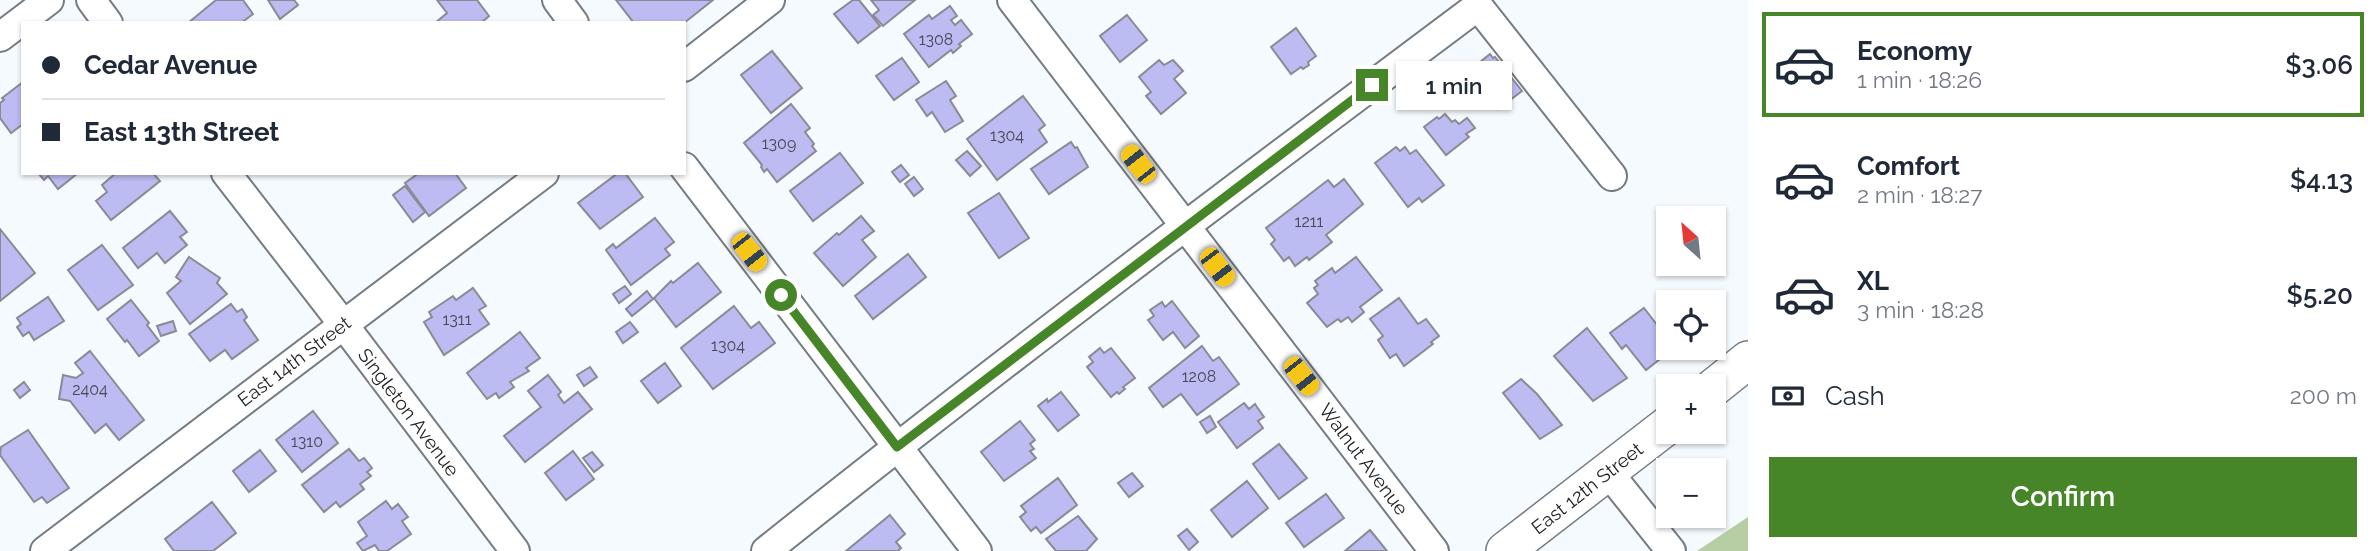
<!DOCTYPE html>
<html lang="en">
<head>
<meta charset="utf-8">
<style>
	body { margin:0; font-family:Raleway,sans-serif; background:#f2f2f3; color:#1f2937; height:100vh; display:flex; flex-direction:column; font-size:26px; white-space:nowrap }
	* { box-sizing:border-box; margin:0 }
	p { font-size:23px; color:#747a83 }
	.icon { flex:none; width:38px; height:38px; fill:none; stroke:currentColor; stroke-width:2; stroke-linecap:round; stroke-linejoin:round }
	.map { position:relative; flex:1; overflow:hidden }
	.drawer { display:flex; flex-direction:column; background:#fff; width:630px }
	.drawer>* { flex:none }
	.banner { position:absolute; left:21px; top:21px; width:665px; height:154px; border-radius:0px; box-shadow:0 2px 5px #0004; display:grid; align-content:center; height:154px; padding:0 21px; background:#fff }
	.needle { width:46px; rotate:333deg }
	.controls { position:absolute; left:1656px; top:206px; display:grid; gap:14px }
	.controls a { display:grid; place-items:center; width:70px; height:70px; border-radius:0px; background:#fff; box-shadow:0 2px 5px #0004; font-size:35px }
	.end { position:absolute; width:32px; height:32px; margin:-16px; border:9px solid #468628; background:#fff; box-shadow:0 0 0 4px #fff }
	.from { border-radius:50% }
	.bubble { position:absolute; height:49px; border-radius:0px; background:#fff; box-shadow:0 2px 5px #0004; font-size:23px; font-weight:600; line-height:49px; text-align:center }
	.car { position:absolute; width:21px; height:42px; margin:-21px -10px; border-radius:9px; box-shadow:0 0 5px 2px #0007; background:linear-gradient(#f5c518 24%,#345 0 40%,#f5c518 0 76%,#345 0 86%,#f5c518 0) }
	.banner b { display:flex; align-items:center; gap:24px; height:66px; font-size:26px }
	.banner b+b { border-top:2px solid #e0e1e3 }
	.banner i { width:18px; height:18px; background:#1f2937 }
	ul { padding:12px 0 0; list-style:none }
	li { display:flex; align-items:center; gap:21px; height:105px; margin:0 14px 10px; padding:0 7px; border:4px solid transparent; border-radius:0px }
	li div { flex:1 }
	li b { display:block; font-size:26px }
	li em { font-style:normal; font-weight:600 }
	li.selected { border-color:#468628 }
	li>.icon { width:63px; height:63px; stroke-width:1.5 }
	.pay { display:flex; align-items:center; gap:18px; height:77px; padding:0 21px; font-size:26px }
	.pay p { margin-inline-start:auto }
	.primary-button { display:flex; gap:14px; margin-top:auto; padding:14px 21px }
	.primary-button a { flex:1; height:80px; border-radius:0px; background:#468628; color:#fff; font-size:28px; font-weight:600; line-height:80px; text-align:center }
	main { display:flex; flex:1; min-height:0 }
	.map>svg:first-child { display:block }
	.green { fill:#b7cea4 }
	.building { fill:#bcbbf2; stroke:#8a8a94; stroke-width:2 }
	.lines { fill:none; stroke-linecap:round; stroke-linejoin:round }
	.minor-casing { stroke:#747c83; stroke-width:32 }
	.tertiary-casing { stroke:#747c83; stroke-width:40 }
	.minor { stroke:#fff; stroke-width:28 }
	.tertiary { stroke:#fff; stroke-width:37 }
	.route { stroke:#468628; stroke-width:9 }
	.labels { text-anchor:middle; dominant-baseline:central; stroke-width:5; stroke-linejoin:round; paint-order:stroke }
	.number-label { font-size:16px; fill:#464858 }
	.street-label { font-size:19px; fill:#1e2124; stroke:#fff }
</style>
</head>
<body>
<main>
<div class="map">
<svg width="1748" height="551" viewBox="0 0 1748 551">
	<rect width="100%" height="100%" fill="#f5faff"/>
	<!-- green -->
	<polygon class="green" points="1748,517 1748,551 1697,551"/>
	<!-- building -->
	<g class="building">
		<polygon points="243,0 253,14 241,23 188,23 216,0"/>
		<polygon points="268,0 294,0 298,5 280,19"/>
		<polygon points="437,0 477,0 489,16 481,23 435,23 447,13"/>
		<polygon points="616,0 713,0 684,23 634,23"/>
		<polygon points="853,0 859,0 880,26 858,43 834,14"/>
		<polygon points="871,0 915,0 883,26 873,15 879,10"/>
		<polygon points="950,6 957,16 951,20 955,25 961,20 972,34 959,44 961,46 953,53 951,50 929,67 904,34 929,15 932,19"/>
		<polygon points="1127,15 1147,40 1120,62 1100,36"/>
		<polygon points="1296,28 1316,56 1308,62 1309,65 1303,69 1301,67 1291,74 1271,47"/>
		<polygon points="772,51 802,88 771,113 741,75"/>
		<polygon points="1490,54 1493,58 1495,57 1522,91 1498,109 1471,75 1482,67 1479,63"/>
		<polygon points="902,58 919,82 894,100 876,76"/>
		<polygon points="1159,60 1164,65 1173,60 1183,71 1174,79 1186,93 1161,114 1146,96 1151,92 1139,77"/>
		<polygon points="946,81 956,96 950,100 963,121 945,132 932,112 927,116 916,100"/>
		<polygon points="23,82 23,124 11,133 0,118 0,103 4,100 2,98"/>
		<polygon points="1023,96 1045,125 1039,130 1047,142 997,180 967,139"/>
		<polygon points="791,104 810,128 805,132 814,144 812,146 816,151 777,182 767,169 764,172 761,167 762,165 744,143"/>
		<polygon points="1445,114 1452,122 1455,120 1459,124 1467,118 1475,128 1466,134 1469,137 1446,155 1424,127 1437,117 1439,119"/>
		<polygon points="1071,142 1075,148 1077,147 1088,167 1049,194 1031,169"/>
		<polygon points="1396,147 1400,151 1405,147 1410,154 1416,150 1444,185 1422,202 1419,198 1408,207 1375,163"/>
		<polygon points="967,151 981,166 970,176 956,160"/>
		<polygon points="840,153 863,183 813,221 790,191"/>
		<polygon points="901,165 909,175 900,182 892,172"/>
		<polygon points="38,173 78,173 58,189 48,176 44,180"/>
		<polygon points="116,173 153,173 160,181 111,220 96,201 107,192 102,185"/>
		<polygon points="419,173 455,173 466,188 429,216 405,183"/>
		<polygon points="618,173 625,173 643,197 600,229 578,203"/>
		<polygon points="914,177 923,189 914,196 905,184"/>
		<polygon points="1344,179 1363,204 1326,235 1332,242 1309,260 1307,257 1295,266 1289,257 1284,261 1271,244 1275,240 1266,228 1328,180 1334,187"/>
		<polygon points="405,186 425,212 413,222 393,195"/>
		<polygon points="999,193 1029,238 999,258 968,213"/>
		<polygon points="170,211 187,232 180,237 187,245 165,263 157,253 138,268 123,248"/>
		<polygon points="861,216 874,231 862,240 876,257 843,286 814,253 837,233 839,235"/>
		<polygon points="655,218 674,242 665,249 670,255 631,285 606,250 613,244 616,248"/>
		<polygon points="0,229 35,273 0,301"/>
		<polygon points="102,245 133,285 98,310 68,270"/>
		<polygon points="908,254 926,277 873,319 855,296"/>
		<polygon points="189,257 220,278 217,283 227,294 190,324 167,293 181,281 176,277"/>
		<polygon points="1356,257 1382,290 1360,307 1364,312 1352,322 1348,317 1341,322 1338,319 1327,327 1307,303 1318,294 1314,288 1318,285 1315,281 1332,268 1335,273"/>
		<polygon points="698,263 721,292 676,327 654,298 671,281 673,283"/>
		<polygon points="625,286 631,294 619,303 613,294"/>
		<polygon points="473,288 486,306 479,310 489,324 444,355 424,322 432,317 429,312 453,296 456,300"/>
		<polygon points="647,291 653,299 632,316 626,309"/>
		<polygon points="48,297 64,321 34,340 29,332 23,336 17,327 21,324 17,318"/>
		<polygon points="1399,298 1418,324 1426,319 1439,336 1431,342 1433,344 1404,366 1396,354 1390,358 1378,340 1383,336 1370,319"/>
		<polygon points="131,300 149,323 147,325 159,341 139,356 127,340 125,342 107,319"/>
		<polygon points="1172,301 1199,336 1185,348 1173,332 1163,340 1148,320 1154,316 1150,310 1162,302 1165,307"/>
		<polygon points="231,304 237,312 242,309 247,317 244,320 258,340 232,359 225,350 210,361 189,334"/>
		<polygon points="734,306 751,328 759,322 775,343 713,389 681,348"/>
		<polygon points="1644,308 1668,339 1668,348 1674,348 1646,370 1626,345 1622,349 1610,333"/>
		<polygon points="173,321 176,331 161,336 157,326"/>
		<polygon points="630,322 638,332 623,343 616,332"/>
		<polygon points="1587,328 1627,378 1593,401 1554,356"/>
		<polygon points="520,332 540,358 526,368 529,371 510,382 514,387 499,398 496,393 487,399 467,373"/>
		<polygon points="1202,346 1213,361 1219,357 1239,384 1197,415 1181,394 1163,407 1149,388"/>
		<polygon points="1100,348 1104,353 1111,348 1135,378 1123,387 1125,389 1119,394 1117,392 1111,397 1087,367 1093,362 1089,357"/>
		<polygon points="90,351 144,420 119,440 106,424 95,433 70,401 59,399 63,375 76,378 83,373 75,363"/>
		<polygon points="665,363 681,386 658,403 641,381"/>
		<polygon points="590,367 597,377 584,386 577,375"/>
		<polygon points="548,375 561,392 558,395 564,403 578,392 592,409 525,462 504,436 541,407 528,391"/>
		<polygon points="1521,379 1537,394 1562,425 1540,439 1503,393"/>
		<polygon points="24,382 30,390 20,398 14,390"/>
		<polygon points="1061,392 1079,415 1058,431 1038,406 1047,399 1048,402"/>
		<polygon points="1244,403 1249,409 1255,404 1257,407 1264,417 1258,421 1263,428 1237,448 1218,422"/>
		<polygon points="313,411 338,443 302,472 276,440"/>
		<polygon points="1210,416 1216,427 1207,433 1200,422"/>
		<polygon points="1020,421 1035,440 1030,444 1034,449 1030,451 1036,458 1004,481 981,452"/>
		<polygon points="28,430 69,488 47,503 42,497 34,502 0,455 1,447"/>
		<polygon points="1279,444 1307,478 1279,499 1253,464"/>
		<polygon points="349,449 359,461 364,458 372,468 367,472 371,476 360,484 364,489 340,507 336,502 324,512 302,485"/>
		<polygon points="260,450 276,471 249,492 233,471"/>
		<polygon points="573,451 594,479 566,500 545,473"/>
		<polygon points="592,452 603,465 594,472 583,458"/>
		<polygon points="1132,473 1143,486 1129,497 1118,483"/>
		<polygon points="1058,478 1077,505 1041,533 1036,527 1031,531 1020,517 1026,512 1021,506"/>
		<polygon points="1247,481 1268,508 1232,537 1211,510"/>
		<polygon points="1326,494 1344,518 1304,547 1286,523"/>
		<polygon points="386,501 392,509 398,504 408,517 402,521 411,534 387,551 379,551 375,545 363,551 357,543 367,536 358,522"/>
		<polygon points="212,502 236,533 213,551 174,551 165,539"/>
		<polygon points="890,515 905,534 896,542 901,548 898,551 846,551"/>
		<polygon points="1078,516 1097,539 1086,551 1056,551 1046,539"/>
		<polygon points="1187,529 1198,542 1189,550 1178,536"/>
		<polygon points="1370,530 1387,551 1345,551"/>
	</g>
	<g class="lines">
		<defs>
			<g id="minor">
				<polyline points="91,0 108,23"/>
				<polyline points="557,0 574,23"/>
				<polyline points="1012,0 1434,551"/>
				<polyline points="0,37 49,0"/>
				<polyline points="684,67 770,0"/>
				<polyline points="684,167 977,551"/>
				<polyline points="226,173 343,324 515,551"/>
				<polyline points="1608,472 1671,551"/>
				<polyline points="45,551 544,173"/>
				<path d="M766,551c234,-187 473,-366 712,-545l134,170"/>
			</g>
			<g id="tertiary">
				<polyline points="1713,388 1748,360"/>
				<polyline points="1505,551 1668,425"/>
			</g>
		</defs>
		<!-- minor casing -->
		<use href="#minor" class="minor-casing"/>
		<!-- tertiary casing -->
		<use href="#tertiary" class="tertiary-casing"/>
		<!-- minor -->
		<use href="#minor" class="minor"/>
		<!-- tertiary -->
		<use href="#tertiary" class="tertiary"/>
	</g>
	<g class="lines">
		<!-- route -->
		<polyline class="route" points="781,295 897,447 1372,85"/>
	</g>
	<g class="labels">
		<!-- number labels -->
		<g class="number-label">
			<text x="936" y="39">1308</text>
			<text x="1007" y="135">1304</text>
			<text x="779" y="143">1309</text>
			<text x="1309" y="221">1211</text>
			<text x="457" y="319">1311</text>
			<text x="728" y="345">1304</text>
			<text x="1199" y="376">1208</text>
			<text x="90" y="389">2404</text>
			<text x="307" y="441">1310</text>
		</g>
		<!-- street labels -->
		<g class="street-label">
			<text transform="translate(294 361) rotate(-37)">East 14th Street</text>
			<text transform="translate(409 412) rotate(53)">Singleton Avenue</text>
			<text transform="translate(1364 459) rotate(53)">Walnut Avenue</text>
			<text transform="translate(1587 488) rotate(-38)">East 12th Street</text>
		</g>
	</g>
</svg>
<div class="controls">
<a><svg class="needle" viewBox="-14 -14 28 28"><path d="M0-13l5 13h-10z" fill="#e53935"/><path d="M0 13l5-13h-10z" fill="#747a83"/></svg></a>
<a><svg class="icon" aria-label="locate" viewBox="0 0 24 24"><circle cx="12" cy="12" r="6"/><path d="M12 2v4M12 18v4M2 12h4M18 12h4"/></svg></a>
<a>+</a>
<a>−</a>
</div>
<i class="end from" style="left:781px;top:295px"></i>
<i class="end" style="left:1372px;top:85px"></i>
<div class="bubble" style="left:1396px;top:61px;width:116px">1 min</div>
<i class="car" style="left:1138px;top:164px;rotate:322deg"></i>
<i class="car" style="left:749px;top:252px;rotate:142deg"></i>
<i class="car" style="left:1217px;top:267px;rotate:143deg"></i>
<i class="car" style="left:1301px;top:376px;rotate:142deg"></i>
<div class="banner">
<b><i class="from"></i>Cedar Avenue</b>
<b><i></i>East 13th Street</b>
</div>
</div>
<section class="drawer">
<ul>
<li class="selected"><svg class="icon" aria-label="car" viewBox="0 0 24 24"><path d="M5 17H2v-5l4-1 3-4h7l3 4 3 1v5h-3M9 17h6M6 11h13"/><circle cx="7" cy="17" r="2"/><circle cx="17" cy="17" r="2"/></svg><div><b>Economy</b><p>1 min · 18:26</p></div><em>$3.06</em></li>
<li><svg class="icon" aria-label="car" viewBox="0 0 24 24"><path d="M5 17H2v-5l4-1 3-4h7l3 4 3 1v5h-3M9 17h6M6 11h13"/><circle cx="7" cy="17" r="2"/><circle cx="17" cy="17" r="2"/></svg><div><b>Comfort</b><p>2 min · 18:27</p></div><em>$4.13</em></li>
<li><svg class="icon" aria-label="car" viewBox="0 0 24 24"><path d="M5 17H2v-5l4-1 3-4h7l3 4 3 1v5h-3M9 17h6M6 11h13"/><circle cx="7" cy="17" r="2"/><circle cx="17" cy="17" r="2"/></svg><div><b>XL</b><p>3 min · 18:28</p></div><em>$5.20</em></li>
</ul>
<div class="pay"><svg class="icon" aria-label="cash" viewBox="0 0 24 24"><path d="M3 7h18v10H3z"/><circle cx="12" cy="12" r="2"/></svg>Cash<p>200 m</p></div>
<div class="primary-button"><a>Confirm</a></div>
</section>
</main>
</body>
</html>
